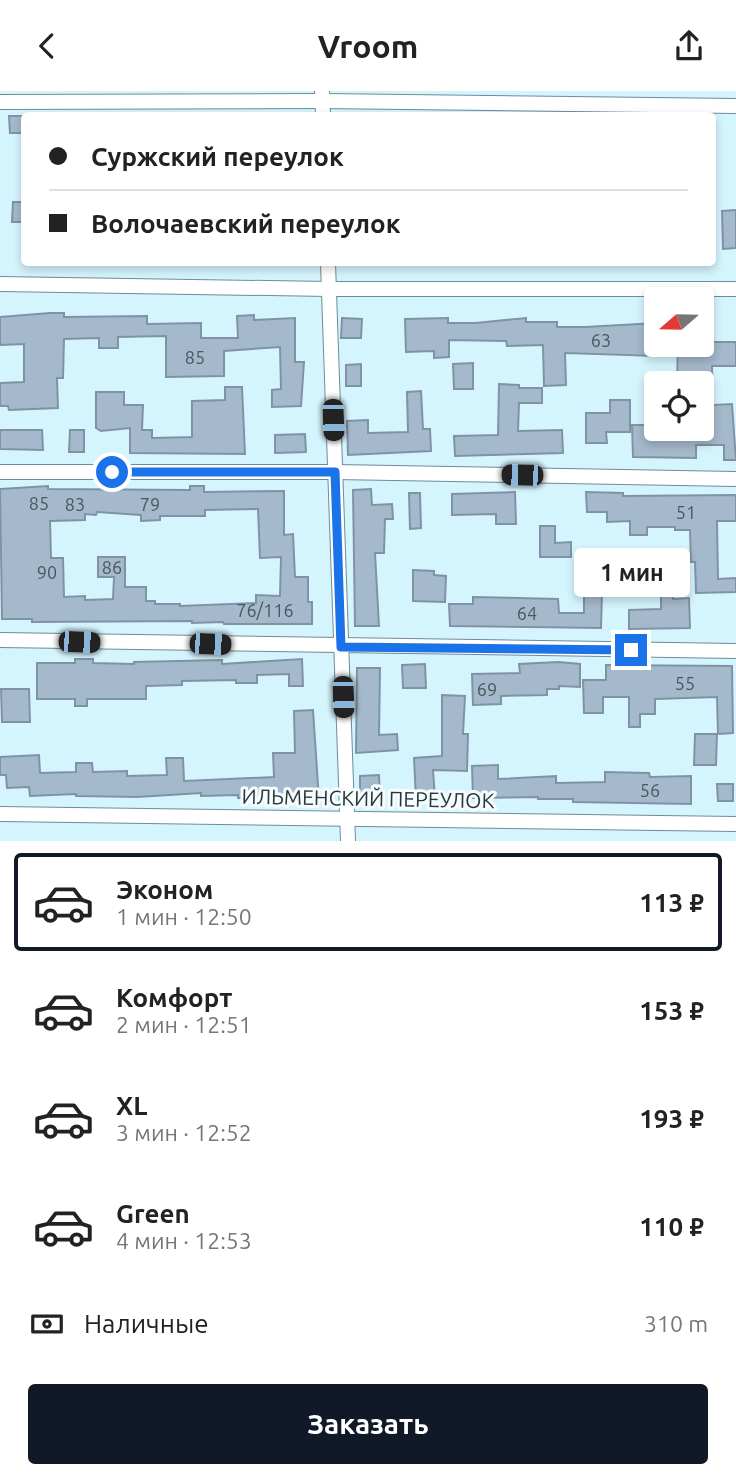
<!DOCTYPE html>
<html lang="ru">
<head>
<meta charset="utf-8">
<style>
	body { margin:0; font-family:Ubuntu,sans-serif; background:#f6f6f6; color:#222; height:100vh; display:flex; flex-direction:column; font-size:26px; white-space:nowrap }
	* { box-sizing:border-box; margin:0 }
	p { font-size:23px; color:#767676 }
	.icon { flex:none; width:38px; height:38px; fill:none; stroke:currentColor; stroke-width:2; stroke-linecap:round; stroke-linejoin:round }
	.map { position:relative; height:750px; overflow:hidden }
	.sheet { display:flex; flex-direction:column; background:#fff; flex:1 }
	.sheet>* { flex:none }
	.guide { position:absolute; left:21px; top:21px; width:695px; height:154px; border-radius:7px; box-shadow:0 4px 10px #0003; display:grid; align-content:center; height:154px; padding:0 28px; background:#fff }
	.needle { width:46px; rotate:250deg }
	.buttons { position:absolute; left:644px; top:196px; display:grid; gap:14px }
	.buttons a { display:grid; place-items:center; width:70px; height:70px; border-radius:7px; background:#fff; box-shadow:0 4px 10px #0003; font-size:35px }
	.end { position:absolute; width:32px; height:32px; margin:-16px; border:9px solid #1a73e8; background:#fff; box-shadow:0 0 0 4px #fff }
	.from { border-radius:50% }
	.bubble { position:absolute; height:49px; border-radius:7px; background:#fff; box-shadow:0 4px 10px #0003; font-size:23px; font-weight:700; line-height:49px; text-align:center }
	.car { position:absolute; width:21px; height:42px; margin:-21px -10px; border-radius:9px; box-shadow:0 0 5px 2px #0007; background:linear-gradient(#222 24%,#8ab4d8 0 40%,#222 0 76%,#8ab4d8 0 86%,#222 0) }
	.guide b { display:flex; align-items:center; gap:24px; height:66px; font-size:26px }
	.guide b+b { border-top:2px solid #e0e0e0 }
	.guide i { width:18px; height:18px; background:#222 }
	ul { padding:12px 0 0; list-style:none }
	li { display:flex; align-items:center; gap:21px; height:98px; margin:0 14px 10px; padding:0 14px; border:4px solid transparent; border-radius:7px }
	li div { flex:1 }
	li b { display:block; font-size:26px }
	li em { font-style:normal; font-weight:700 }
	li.active { border-color:#111827 }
	li>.icon { width:63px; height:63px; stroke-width:1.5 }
	.pay { display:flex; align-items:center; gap:18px; height:77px; padding:0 28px; font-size:26px }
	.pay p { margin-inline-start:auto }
	.cta { display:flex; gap:14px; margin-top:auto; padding:14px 28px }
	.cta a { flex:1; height:80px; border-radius:7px; background:#111827; color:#fff; font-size:28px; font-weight:700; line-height:80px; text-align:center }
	header { display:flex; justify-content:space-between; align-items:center; height:91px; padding:0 28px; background:#fff; font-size:32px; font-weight:700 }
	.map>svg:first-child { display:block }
	.building { fill:#a5b9cc; stroke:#8093a6; stroke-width:2; fill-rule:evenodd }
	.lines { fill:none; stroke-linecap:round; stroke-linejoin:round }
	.street-casing { stroke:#6e8c94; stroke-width:16 }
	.street { stroke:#fff; stroke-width:14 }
	.route { stroke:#1a73e8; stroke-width:9 }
	.labels { text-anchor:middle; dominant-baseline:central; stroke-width:6; stroke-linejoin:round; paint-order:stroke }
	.number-label { font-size:18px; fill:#49585e }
	.street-label { font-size:21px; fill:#2a373a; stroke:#f7fdff }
</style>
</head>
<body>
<header><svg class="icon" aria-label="back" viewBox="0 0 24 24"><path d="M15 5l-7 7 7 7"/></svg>Vroom<svg class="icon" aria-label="share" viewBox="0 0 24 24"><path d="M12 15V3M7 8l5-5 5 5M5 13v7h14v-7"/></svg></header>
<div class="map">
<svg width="736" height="750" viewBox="0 0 736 750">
	<rect width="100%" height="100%" fill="#d5f5fe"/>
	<!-- building -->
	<g class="building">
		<polygon points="9,25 24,25 24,42 10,42"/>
		<polygon points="13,111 24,111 24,131 12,131"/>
		<polygon points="736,119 736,157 723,158 722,120"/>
		<polygon points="50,222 64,222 64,226 147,225 147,233 201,232 201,247 238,247 237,225 254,224 254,229 295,227 295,271 304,271 301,315 272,316 272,299 281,298 280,256 224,260 224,285 166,286 166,245 118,246 118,257 99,257 99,247 64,248 63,287 57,287 58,317 9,319 8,315 0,315 0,292 24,291 24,253 0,254 0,226"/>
		<polygon points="342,227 362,228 361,247 341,247"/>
		<polygon points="448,227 448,232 476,232 526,227 526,231 557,231 557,236 585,236 656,232 656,265 565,262 566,294 544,295 543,254 507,255 506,250 449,249 449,266 434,267 434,260 406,261 405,228"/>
		<polygon points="702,251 736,251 736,275 712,275 713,314 732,313 736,369 724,369 724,354 696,354 696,367 633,366 632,334 649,334 650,342 702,340 701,288 677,288 678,254 702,254"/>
		<polygon points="473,272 473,298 454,298 453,273"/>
		<polygon points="361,273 361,295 346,295 346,274"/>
		<polygon points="499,293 519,294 519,297 542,297 542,312 519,312 518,340 562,339 563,362 455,365 454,345 498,344"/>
		<polygon points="225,296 242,296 245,363 130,362 130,337 101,340 96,337 96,301 124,301 124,314 143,314 142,339 152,339 152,347 192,346 192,310 225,309"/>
		<polygon points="421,300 423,338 430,338 431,360 348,364 347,330 368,329 368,342 408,341 407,301"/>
		<polygon points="610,309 630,309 630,341 606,341 607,352 586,352 586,322 610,322"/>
		<polygon points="0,339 42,339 43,359 0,358"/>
		<polygon points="70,339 84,339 84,361 69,361"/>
		<polygon points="305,343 306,361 275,362 275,344"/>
		<path d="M48,395v3l142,1v-4h14v6l80,-1v44l9,-1 2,43h13v25h4v22h-88l-1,-2 -31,1v-2l-160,1v-3h-30l-2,-130zM258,418l2,49 21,-1 -1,39 -24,-1v8l-76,3v-2h-25v-3h-9v-14h-21v-30h-27v20h16l-1,22 -28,1v-4l-21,1 -1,-39h-12l-1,-37 35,-1v-6l11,1 1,-3 44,3v6l19,-1v-4h45v-6z"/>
		<polygon points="371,398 372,414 392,413 393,428 385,428 384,462 375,462 379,535 355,535 353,399"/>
		<polygon points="515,401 516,433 496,433 496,423 452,424 452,403"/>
		<polygon points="586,401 623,402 623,405 736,404 736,430 717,430 718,488 736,487 736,501 696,502 695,471 691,471 690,439 675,439 675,436 647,436 647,444 630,444 630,430 607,431 607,421 587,421"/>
		<polygon points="409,402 420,402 421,437 410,438"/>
		<polygon points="540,435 555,435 555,452 571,451 571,466 540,466"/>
		<polygon points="670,468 670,486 639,487 638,469"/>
		<polygon points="413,479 434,480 434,484 446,485 445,511 413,510"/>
		<polygon points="673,495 673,508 689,507 690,537 629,538 629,519 661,518 661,497"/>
		<polygon points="584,502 602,502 601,537 450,535 449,513 473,513 473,506 558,508 559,522 584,522"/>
		<polygon points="75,568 93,568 93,572 134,573 134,571 222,569 222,573 302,568 303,595 289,595 289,583 257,584 257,592 236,592 236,589 182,590 182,594 146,595 146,608 87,608 87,615 75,615 75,608 37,608 37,572 75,572"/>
		<polygon points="558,571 580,573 580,596 559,595 559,598 547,598 547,604 501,605 501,613 473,614 472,583 520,582 519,573"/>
		<polygon points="425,573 426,597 403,597 402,574"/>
		<polygon points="606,574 732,575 733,642 718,643 717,606 655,608 655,623 640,623 640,636 629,636 629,606 603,606 603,622 584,622 583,589 606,589"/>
		<polygon points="357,577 380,577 379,644 397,643 398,659 356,662"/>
		<polygon points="1,598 29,598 30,631 2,631"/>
		<polygon points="442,604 465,605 463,643 468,643 467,680 433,679 435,707 416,708 414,667 442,665"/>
		<polygon points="313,619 319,709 238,707 238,704 201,705 201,702 137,706 76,705 76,703 30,705 29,696 7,697 6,684 0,684 0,666 39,664 40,682 76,681 76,672 92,672 93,681 127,680 127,685 167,684 166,667 183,667 184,690 274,686 273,662 295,662 294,620"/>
		<polygon points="695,643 717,643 716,674 694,674"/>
		<polygon points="498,674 498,688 556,685 556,692 605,691 605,681 649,682 650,686 691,685 691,713 573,711 573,708 538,708 538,706 473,707 472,675"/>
		<polygon points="379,684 380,705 360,706 360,685"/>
		<polygon points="717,693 733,693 733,710 718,710"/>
	</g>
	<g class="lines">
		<defs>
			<g id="street">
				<polyline points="322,0 323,24"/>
				<polyline points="0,11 322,10 736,15"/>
				<polyline points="328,172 348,750"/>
				<polyline points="0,193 329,198 736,198"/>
				<polyline points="0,381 335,381 736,388"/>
				<polyline points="0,549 736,560"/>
				<polyline points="0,723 736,733"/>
			</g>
		</defs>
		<!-- street casing -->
		<use href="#street" class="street-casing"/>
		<!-- street -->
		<use href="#street" class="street"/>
	</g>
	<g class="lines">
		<!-- route -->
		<polyline class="route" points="112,381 335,381 341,556 631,559"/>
	</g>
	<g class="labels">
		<!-- number labels -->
		<g class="number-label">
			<text x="601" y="249">63</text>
			<text x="195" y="266">85</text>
			<text x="39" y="412">85</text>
			<text x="75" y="413">83</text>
			<text x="150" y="413">79</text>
			<text x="686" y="421">51</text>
			<text x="112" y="476">86</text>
			<text x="47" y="481">90</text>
			<text x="265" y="519">76/116</text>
			<text x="527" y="522">64</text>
			<text x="685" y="592">55</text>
			<text x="487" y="598">69</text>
			<text x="650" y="699">56</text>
		</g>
		<!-- street labels -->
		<g class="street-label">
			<text transform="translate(368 707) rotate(1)">ИЛЬМЕНСКИЙ ПЕРЕУЛОК</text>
		</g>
	</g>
</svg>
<div class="buttons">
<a><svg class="needle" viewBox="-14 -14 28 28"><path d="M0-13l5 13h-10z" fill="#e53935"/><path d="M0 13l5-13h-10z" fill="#767676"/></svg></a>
<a><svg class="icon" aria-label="locate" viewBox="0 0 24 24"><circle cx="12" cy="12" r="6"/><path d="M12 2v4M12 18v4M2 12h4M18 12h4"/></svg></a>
</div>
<i class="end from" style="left:112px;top:381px"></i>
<i class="end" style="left:631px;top:559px"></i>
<div class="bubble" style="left:574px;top:457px;width:116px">1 мин</div>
<i class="car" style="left:333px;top:329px;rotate:178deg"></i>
<i class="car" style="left:522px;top:384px;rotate:271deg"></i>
<i class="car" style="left:79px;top:551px;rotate:92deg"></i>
<i class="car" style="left:210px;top:553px;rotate:92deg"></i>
<i class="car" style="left:343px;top:606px;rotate:178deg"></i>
<div class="guide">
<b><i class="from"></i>Суржский переулок</b>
<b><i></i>Волочаевский переулок</b>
</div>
</div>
<section class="sheet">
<ul>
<li class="active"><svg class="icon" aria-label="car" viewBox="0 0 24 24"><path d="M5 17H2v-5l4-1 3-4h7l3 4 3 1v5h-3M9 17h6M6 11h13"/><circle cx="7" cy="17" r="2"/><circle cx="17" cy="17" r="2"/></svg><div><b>Эконом</b><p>1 мин · 12:50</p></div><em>113 ₽</em></li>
<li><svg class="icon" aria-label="car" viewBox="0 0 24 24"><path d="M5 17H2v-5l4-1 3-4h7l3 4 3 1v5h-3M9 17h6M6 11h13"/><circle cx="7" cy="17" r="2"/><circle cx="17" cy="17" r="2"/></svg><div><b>Комфорт</b><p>2 мин · 12:51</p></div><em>153 ₽</em></li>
<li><svg class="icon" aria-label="car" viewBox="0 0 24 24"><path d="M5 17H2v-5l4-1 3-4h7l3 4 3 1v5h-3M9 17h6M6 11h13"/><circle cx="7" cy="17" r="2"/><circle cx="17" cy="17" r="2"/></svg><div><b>XL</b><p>3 мин · 12:52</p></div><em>193 ₽</em></li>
<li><svg class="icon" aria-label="car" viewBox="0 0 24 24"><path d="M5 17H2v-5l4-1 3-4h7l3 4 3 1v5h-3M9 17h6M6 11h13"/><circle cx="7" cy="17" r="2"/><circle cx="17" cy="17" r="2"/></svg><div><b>Green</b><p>4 мин · 12:53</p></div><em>110 ₽</em></li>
</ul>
<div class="pay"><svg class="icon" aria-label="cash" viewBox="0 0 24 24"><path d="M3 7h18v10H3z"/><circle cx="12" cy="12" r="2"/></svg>Наличные<p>310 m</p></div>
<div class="cta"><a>Заказать</a></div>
</section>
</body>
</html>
